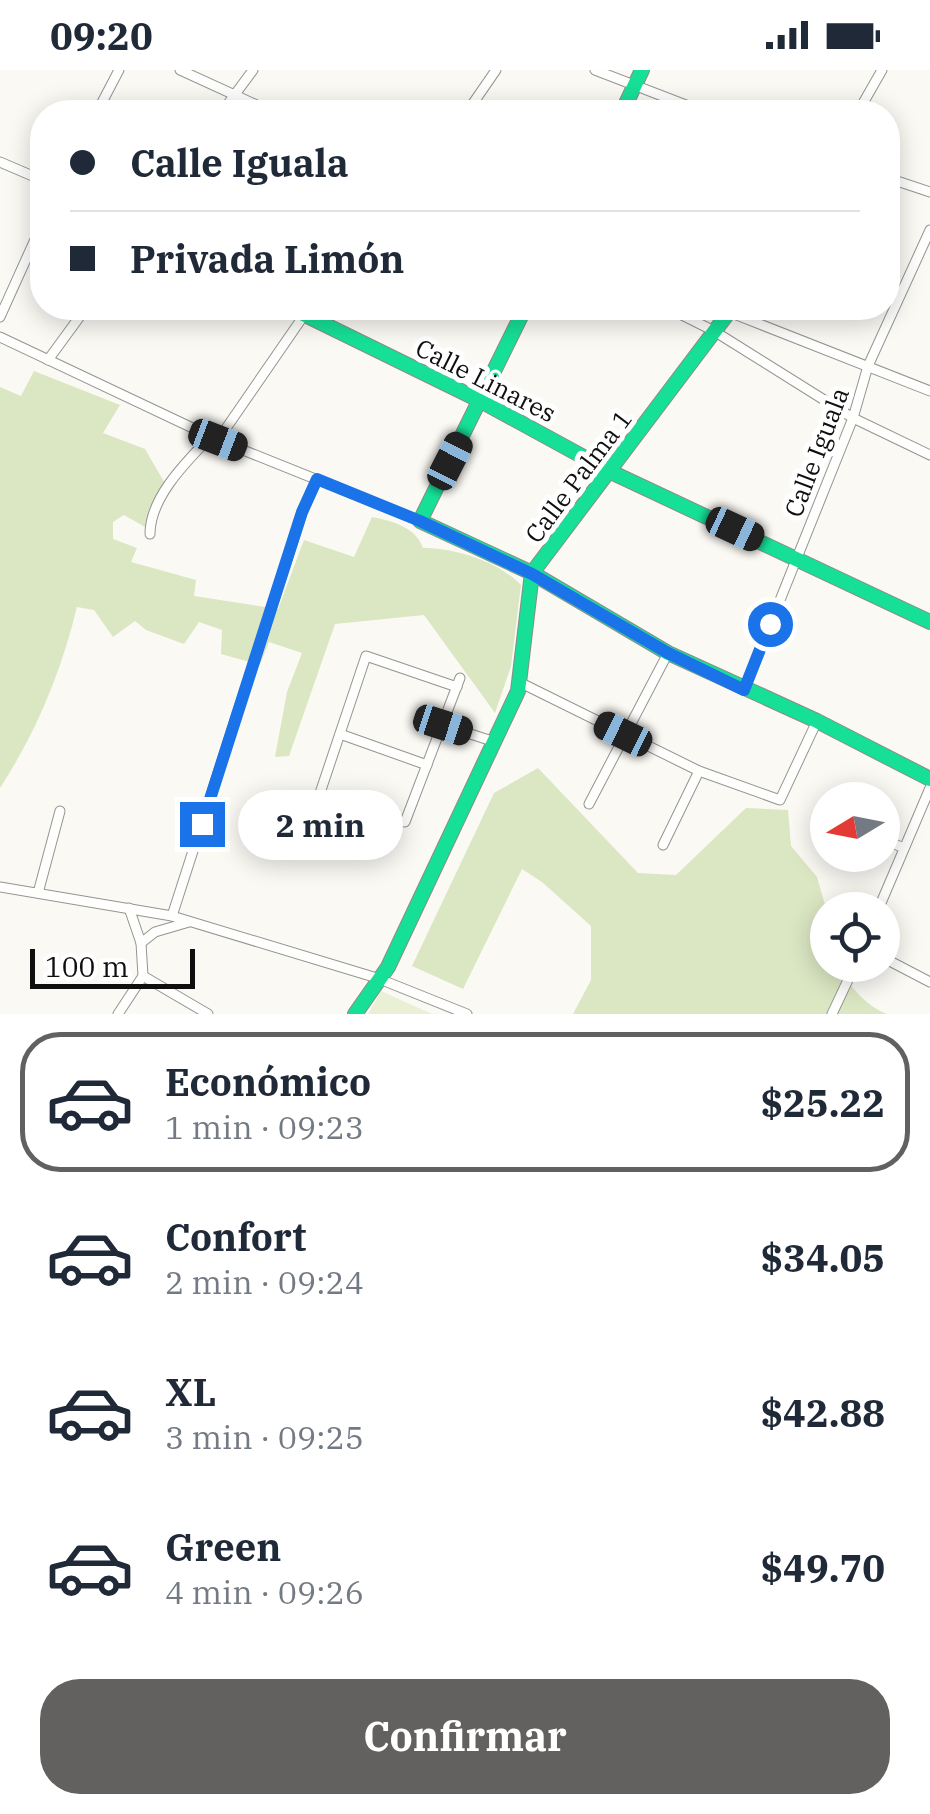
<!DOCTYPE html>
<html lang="es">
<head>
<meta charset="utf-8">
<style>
	body { margin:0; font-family:"IBM Plex Serif",serif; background:#f6f6f7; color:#1f2937; height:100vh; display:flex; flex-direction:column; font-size:38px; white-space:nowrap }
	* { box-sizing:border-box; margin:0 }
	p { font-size:32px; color:#747a83 }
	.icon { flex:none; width:55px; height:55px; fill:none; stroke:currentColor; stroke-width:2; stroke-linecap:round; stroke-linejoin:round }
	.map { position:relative; height:944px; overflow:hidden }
	.details { display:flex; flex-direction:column; background:#fff; flex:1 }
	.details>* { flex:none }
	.guide { position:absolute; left:30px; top:30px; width:870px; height:220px; border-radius:40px; box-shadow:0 5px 25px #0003; display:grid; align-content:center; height:220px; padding:0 40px; background:#fff }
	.needle { width:65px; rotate:260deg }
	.tools { position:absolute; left:810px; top:712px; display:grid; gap:20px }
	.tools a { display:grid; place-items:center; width:90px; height:90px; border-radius:50%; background:#fff; box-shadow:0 5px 25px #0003; font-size:50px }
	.scale { position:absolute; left:30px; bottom:25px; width:165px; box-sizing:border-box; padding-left:10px; border:5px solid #0f0f0f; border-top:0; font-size:28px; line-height:35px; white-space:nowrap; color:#0f0f0f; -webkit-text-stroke:8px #fff; paint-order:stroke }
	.end { position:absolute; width:45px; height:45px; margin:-22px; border:12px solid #1a73e8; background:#fff; box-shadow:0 0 0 5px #fff }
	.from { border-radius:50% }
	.bubble { position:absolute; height:70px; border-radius:35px; background:#fff; box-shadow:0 5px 25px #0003; font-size:32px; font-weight:700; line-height:70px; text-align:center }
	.car { position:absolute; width:30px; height:60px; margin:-30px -15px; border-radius:12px; box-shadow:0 0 8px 2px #0007; background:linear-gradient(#222 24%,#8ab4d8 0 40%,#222 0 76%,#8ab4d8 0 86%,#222 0) }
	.guide b { display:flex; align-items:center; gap:35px; height:95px; font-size:38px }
	.guide b+b { border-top:2px solid #e0e1e3 }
	.guide i { width:25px; height:25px; background:#1f2937 }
	ul { padding:18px 0 0; list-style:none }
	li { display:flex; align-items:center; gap:30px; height:140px; margin:0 20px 15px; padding:0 20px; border:5px solid transparent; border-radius:40px }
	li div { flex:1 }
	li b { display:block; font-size:38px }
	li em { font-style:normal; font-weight:700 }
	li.on { border-color:#62615f }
	li>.icon { width:90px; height:90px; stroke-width:1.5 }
	.button { display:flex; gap:20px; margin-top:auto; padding:20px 40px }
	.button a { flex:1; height:115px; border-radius:40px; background:#62615f; color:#fff; font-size:40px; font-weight:700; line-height:115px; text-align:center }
	.status { display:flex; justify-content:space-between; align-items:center; height:70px; padding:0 50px; background:#fff; direction:ltr }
	.status svg { height:28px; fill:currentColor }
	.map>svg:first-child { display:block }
	.green { fill:#e9f0d5 }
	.forest { fill:#dbe7c3 }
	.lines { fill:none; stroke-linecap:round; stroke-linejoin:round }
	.street-casing { stroke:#959492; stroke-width:11 }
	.fast-casing { stroke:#8c8b89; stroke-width:16 }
	.street { stroke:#fefefd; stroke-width:9 }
	.fast { stroke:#16e098; stroke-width:14 }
	.route { stroke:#1a73e8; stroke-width:12 }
	.labels { text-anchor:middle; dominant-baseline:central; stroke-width:10; stroke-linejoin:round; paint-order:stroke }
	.street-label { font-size:25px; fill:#0f0f0f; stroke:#fff }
</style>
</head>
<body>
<div class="status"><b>09:20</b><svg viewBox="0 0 49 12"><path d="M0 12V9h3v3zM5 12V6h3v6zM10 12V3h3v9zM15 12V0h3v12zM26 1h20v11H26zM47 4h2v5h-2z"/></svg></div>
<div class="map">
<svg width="930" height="944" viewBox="0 0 930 944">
	<rect width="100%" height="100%" fill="#fbf9f4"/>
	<!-- green -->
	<polygon class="green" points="381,921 432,944 368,944"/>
	<!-- forest -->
	<g class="forest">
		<path d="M34,301l86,34 -17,28 42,16 21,36 -21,42 -21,-12 -11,7v17l24,9 -6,14 65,18 -2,16 84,13 26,-69 50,17 18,-40c20,4 44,10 51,31 32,0 75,13 98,37l-10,81 -16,47 -71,-98 -89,9 -46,132 -14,1 12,-65 15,-39 -33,-11 -9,23 -39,-11 1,-24 -23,-8 -15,22 -38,-14 -11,-9 -22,16 -19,-27 -17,-3c-16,65 -40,124 -77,181v-401l21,9z"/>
		<path d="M538,698l100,105 38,2 70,-67 42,2 3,36 26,31 10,35 1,53h13c5,20 27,42 46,49h-314l18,-34v-54l-49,-44 -20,-13 -59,120 -51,-23 82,-173z"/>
	</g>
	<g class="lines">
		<defs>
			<g id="street">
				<polyline points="180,0 272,42"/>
				<polyline points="595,0 704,42"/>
				<polyline points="97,42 119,0"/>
				<polyline points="222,42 253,0"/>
				<polyline points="467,42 496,0"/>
				<polyline points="858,42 882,0"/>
				<polyline points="0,92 42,110"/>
				<polyline points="888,108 930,122"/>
				<polyline points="668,238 714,261 853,348 930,385"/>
				<polyline points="729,242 930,321"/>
				<polyline points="0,247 42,154"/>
				<polyline points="0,267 218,370 420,451"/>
				<polyline points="48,290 86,238"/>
				<polyline points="218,370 309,238"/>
				<path d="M150,464c0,-37 37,-73 61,-98"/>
				<polyline points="519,612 699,701 780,730 817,651"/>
				<polyline points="744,620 853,348 868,296 930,160"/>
				<polyline points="443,655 495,672"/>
				<polyline points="340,664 427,695"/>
				<polyline points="319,726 366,586 457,617"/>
				<polyline points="589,734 668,583"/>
				<polyline points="405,752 460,608"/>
				<polyline points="882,769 904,778"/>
				<polyline points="663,775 699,701"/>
				<polyline points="0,817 172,846 377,908 467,944"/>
				<polyline points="38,823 60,741"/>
				<polyline points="129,838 141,873"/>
				<polyline points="878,840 930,718"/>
				<polyline points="172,846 302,443 317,409"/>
				<polyline points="882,887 930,912"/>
				<polyline points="143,906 208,944"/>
				<polyline points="118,944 143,906 141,873 155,862 189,852"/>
				<polyline points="832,944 855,895"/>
			</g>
			<g id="fast">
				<polyline points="622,42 642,0"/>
				<polyline points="291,238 481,331 611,402 930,552"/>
				<polyline points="525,238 420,451 532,503 668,583 817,651 930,709"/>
				<polyline points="355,944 388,897 518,621 532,503 732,238"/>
			</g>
		</defs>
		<!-- street casing -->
		<use href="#street" class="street-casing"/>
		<!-- fast casing -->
		<use href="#fast" class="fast-casing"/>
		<!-- street -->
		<use href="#street" class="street"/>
		<!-- fast -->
		<use href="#fast" class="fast"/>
	</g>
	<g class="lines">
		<!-- route -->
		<polyline class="route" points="202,754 302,442 317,409 420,451 532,504 668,583 744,620 770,554"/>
	</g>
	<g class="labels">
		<!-- street labels -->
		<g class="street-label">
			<text transform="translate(486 310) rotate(27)">Calle Linares</text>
			<text transform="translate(816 382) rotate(-69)">Calle Iguala</text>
			<text transform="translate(578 406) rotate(-53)">Calle Palma 1</text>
		</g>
	</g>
</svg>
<div class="tools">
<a><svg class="needle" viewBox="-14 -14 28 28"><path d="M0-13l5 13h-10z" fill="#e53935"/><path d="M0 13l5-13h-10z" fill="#747a83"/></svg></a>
<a><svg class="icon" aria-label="locate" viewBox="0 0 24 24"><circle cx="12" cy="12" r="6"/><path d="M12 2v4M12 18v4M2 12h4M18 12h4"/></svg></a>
</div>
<div class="scale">100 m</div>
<i class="end from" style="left:770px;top:554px"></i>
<i class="end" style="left:202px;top:754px"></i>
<div class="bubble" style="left:238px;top:720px;width:165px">2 min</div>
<i class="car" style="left:218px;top:370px;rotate:111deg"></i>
<i class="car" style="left:450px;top:391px;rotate:27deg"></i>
<i class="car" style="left:735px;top:459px;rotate:115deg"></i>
<i class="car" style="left:443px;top:655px;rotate:108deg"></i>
<i class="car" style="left:623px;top:664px;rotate:296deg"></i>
<div class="guide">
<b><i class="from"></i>Calle Iguala</b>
<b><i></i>Privada Limón</b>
</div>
</div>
<section class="details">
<ul>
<li class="on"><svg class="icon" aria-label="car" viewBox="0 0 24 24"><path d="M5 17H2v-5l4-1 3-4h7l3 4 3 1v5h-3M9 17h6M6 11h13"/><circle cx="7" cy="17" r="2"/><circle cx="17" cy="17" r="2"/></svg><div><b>Económico</b><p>1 min · 09:23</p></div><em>$25.22</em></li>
<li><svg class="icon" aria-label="car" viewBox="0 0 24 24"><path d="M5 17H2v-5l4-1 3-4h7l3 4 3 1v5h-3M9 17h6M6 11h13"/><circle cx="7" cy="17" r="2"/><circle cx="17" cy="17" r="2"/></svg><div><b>Confort</b><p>2 min · 09:24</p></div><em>$34.05</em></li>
<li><svg class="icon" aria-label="car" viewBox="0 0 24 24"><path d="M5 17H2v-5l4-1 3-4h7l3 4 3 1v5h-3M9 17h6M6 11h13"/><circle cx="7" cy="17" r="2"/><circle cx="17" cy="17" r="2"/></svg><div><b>XL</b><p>3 min · 09:25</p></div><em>$42.88</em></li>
<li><svg class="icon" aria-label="car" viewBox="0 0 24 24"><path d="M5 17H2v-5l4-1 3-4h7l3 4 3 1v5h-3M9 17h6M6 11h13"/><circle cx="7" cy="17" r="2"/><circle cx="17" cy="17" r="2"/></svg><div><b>Green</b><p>4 min · 09:26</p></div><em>$49.70</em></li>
</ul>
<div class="button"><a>Confirmar</a></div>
</section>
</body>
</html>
